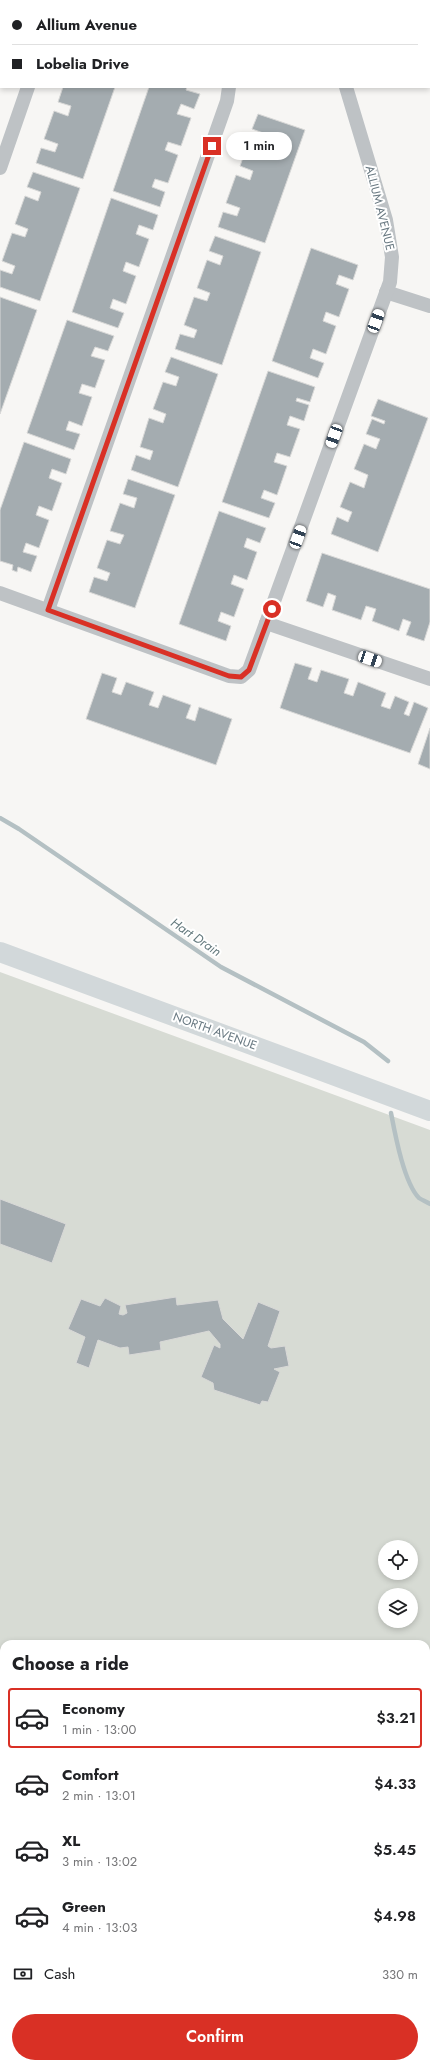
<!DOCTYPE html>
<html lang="en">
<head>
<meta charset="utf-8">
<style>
	body { margin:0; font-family:Jost,sans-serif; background:#f6f6f6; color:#202124; height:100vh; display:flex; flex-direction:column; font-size:15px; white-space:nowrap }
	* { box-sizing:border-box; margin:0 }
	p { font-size:13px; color:#757577 }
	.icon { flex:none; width:22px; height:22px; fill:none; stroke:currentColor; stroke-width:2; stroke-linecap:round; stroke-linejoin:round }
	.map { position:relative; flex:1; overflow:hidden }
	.details { position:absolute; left:0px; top:1640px; width:430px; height:428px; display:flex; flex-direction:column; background:#fff; border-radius:12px 12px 0 0; box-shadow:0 2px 6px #0003 }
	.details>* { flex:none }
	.hud { position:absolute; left:0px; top:0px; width:430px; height:88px; box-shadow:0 2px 6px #0003; display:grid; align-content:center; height:88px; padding:0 12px; background:#fff }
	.fabs { position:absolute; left:378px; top:1540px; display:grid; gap:8px }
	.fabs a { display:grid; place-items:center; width:40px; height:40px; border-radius:50%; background:#fff; box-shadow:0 2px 6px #0003; font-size:20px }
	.end { position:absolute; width:18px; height:18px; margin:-9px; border:5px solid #d93025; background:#fff; box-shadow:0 0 0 2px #fff }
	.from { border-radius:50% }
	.bubble { position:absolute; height:28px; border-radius:14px; background:#fff; box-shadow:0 2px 6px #0003; font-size:13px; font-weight:600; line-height:28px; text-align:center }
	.car { position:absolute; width:12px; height:24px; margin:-12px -6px; border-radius:5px; box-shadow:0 0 3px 1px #0007; background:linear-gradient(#fff 24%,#345 0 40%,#fff 0 76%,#345 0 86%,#fff 0) }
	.hud b { display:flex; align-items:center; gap:14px; height:38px; font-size:15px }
	.hud b+b { border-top:1px solid #e0e0e0 }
	.hud i { width:10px; height:10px; background:#202124 }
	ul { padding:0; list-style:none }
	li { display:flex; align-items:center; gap:12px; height:60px; margin:0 8px 6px; padding:0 4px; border:2px solid transparent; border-radius:4px }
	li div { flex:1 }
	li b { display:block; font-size:15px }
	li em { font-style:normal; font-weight:600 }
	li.active { border-color:#d93025 }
	li>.icon { width:36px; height:36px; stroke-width:1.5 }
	h2 { padding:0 12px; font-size:18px; line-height:48px }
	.pay { display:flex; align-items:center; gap:10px; height:44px; padding:0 12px; font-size:15px }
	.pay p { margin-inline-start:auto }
	.button { display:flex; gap:8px; margin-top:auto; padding:8px 12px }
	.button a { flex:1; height:46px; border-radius:24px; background:#d93025; color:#fff; font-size:16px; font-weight:600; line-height:46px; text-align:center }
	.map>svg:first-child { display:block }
	.green { fill:#d7dbd4; fill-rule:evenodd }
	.water { fill:#b4c0c3 }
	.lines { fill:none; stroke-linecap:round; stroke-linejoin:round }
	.stream { stroke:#b4c0c3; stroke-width:4.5 }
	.building { fill:#a4acb0; stroke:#d8d8d7 }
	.street { stroke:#bec2c5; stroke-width:14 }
	.secondary { stroke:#d2d8da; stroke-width:20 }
	.route { stroke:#d93025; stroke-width:5 }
	.labels { text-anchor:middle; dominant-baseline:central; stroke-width:4; stroke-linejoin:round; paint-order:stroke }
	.street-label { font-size:12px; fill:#697982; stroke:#fff }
	.water-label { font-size:13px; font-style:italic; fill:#657a7e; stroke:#fff }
</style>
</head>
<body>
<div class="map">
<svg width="430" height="2068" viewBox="0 0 430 2068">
	<rect width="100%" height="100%" fill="#f7f6f4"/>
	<!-- green -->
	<path class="green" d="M0,972l430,158v938h-430zM385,1547h26v26h-26zM385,1595h26v26h-26zM4,1644h422v420h-422z"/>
	<!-- water -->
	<g class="water">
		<polygon points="426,1649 430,1655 430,1712 426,1712"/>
		<polygon points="426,2056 430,2056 430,2068 340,2068 343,2065 352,2064 426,2064"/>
	</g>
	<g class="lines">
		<!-- stream -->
		<g class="stream">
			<polyline points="0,818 19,829 221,967 364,1042 388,1061"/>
			<path d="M391,1113c4,21 13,70 28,85 3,2 8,4 11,6"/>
		</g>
	</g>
	<!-- building -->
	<g class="building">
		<polygon points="0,0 21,0 1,1 1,30"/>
		<polygon points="63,87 115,87 83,179 36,163 41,148 55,152 58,144 44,139 54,111 68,116 71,106 58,102"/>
		<polygon points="149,87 187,87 186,90 200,94 194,109 181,104 177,114 191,118 181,146 168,142 165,150 178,155 168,183 155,179 152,187 165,192 160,207 113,191"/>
		<polygon points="258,114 305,130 265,243 218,227 223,212 237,216 240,208 226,203 236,175 250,180 253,171 240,166 250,138 263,143 266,134 252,129"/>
		<polygon points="33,172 80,188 40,301 0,287 0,270 12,274 15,266 2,261 12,233 25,237 28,229 15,224 25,196 38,201 41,192 27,187"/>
		<polygon points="111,198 158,215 153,230 139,225 136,234 149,239 139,267 126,262 123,271 136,276 126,304 113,299 110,308 124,313 118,328 72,312"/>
		<polygon points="215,236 261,252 222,365 175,349 180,334 194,338 197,330 184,325 194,297 207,301 210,293 197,288 207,260 220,265 223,256 209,251"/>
		<polygon points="311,248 358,265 353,280 339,275 336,284 349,289 339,317 326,312 323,321 336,326 326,354 313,349 310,358 324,363 318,378 272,361"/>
		<polygon points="0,297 37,310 0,414"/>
		<polygon points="67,320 114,336 108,351 95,347 91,356 105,360 95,388 82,384 79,393 92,397 82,426 69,421 66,430 80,434 74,450 27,433"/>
		<polygon points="171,357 218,374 178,487 131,470 136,455 150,460 153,451 140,447 149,418 163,423 166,414 153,409 163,382 176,386 179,377 165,372"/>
		<polygon points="268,371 315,387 310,402 297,398 296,401 309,405 304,421 290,416 287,425 300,429 290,457 277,453 274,462 287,466 277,495 264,490 261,498 275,503 269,518 222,502"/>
		<polygon points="378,399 428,418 378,552 331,534 337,517 348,522 352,512 340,507 350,482 364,488 368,475 354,469 364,444 376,449 380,439 366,434 372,419 384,424 385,421 371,416"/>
		<polygon points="24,442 71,459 66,474 52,469 49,478 62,483 52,511 39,506 36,515 49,520 39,548 26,543 23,552 37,556 31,572 18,567 17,572 12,570 13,565 0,561 0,510"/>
		<polygon points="128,479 175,495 135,608 89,592 94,577 107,581 110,573 97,568 107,540 120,544 124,535 110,531 120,503 134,508 137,498 123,494"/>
		<polygon points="219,511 266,528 260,543 247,538 244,547 257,552 247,580 234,575 231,584 244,589 234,617 221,612 218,621 231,626 226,641 179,624"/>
		<polygon points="322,553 430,589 430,622 424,641 406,635 411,622 403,619 399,631 372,621 376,609 366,606 361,620 332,610 336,596 328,593 323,607 306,601"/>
		<polygon points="295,663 312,668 308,679 317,682 321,670 349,679 344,693 353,696 358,682 386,693 381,706 390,709 395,696 409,702 404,714 409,716 414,702 428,708 410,753 280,708"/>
		<polygon points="102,673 117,678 112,692 121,695 126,682 154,692 149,705 158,708 163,695 191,705 186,718 195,721 199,707 232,719 216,765 86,719"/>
		<polygon points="430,728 430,769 418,764"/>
		<polygon points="0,1199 66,1224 52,1263 0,1244"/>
		<polygon points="176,1297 177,1305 218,1300 223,1319 243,1339 258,1302 280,1311 268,1346 271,1348 285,1346 289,1366 274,1369 280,1372 268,1402 262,1401 260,1405 214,1390 213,1383 201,1377 214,1345 220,1348 220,1344 209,1331 160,1342 161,1350 129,1355 128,1347 120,1348 98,1340 89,1368 76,1363 85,1337 68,1329 81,1299 100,1306 105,1298 121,1306 119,1314 123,1315 127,1313 125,1305"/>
	</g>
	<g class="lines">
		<!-- street -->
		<g class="street">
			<polyline points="319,0 319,1"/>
			<polyline points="0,168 28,87"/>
			<polyline points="386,292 430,306"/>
			<polyline points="0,593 229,676 241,677 249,670 390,282 392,257 386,220 346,87"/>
			<polyline points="48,610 227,101 229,87"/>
			<polyline points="266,623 430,679"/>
		</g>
		<!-- secondary -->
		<polyline class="secondary" points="0,952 430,1111"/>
	</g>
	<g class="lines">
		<!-- route -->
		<polyline class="route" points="212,146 48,610 229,676 241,677 249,670 272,609"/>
	</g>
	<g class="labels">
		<!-- street labels -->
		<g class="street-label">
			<text transform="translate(380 208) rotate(76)">ALLIUM AVENUE</text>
			<text transform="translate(215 1031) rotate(20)">NORTH AVENUE</text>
		</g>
		<!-- water labels -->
		<g class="water-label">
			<text transform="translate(196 937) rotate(34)">Hart Drain</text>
		</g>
	</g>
</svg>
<div class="fabs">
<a><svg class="icon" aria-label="locate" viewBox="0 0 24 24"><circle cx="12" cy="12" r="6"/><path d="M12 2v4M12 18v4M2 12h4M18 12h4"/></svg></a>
<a><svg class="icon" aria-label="layers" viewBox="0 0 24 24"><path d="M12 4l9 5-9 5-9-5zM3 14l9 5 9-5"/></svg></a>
</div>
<i class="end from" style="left:272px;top:609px"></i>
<i class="end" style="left:212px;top:146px"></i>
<div class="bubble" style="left:226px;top:132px;width:66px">1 min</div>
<i class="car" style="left:376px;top:321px;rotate:20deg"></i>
<i class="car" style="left:334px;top:436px;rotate:200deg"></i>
<i class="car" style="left:298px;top:537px;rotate:20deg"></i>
<i class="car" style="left:370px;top:659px;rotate:109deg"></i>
<div class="hud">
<b><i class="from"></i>Allium Avenue</b>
<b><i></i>Lobelia Drive</b>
</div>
<section class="details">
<h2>Choose a ride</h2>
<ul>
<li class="active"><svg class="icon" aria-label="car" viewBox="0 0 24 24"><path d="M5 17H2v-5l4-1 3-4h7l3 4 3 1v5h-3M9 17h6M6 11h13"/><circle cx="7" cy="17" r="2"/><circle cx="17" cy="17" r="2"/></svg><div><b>Economy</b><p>1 min · 13:00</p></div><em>$3.21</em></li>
<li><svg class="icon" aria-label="car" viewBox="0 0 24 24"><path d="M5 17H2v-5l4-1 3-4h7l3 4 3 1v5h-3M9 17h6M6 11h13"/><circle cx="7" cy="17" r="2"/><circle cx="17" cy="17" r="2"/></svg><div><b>Comfort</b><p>2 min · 13:01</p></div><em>$4.33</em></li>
<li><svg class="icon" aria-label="car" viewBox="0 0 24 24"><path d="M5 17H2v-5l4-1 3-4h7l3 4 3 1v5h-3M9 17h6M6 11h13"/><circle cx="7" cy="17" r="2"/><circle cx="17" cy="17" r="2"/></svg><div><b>XL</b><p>3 min · 13:02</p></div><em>$5.45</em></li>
<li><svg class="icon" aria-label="car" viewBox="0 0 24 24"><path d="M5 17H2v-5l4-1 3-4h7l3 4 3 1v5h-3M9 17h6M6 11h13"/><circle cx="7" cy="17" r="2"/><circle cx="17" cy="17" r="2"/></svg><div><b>Green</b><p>4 min · 13:03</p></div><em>$4.98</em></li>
</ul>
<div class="pay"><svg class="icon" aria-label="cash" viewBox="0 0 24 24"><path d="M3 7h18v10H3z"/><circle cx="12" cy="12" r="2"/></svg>Cash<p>330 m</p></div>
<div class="button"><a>Confirm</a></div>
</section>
</div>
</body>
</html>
